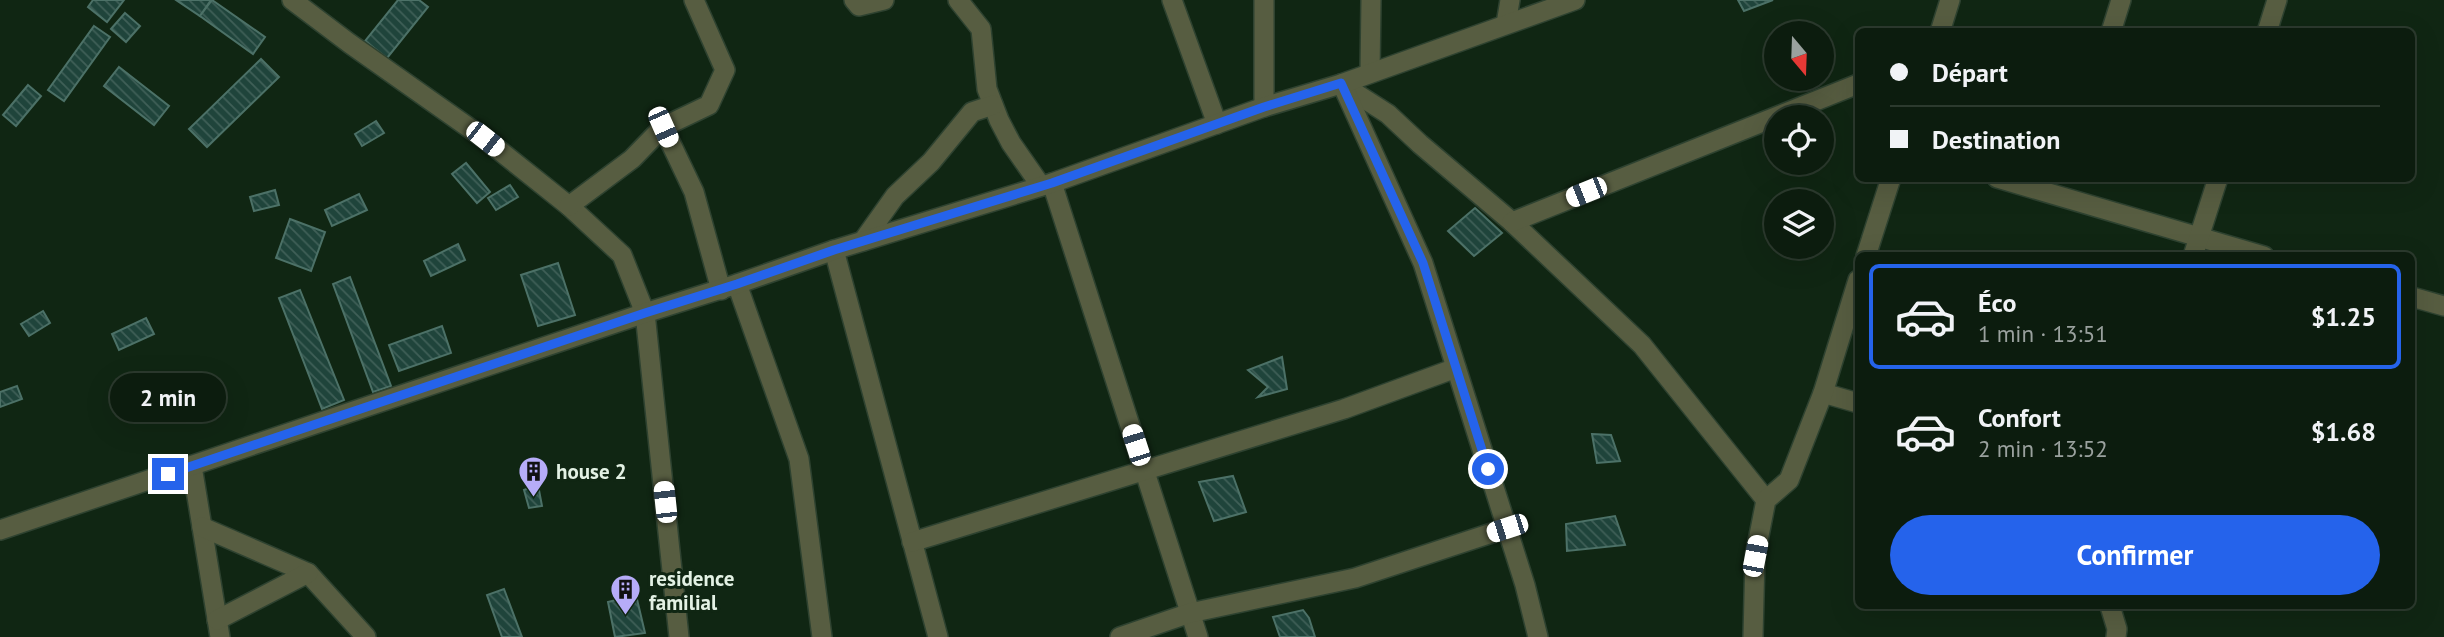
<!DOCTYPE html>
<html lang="fr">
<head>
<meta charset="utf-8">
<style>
	body { margin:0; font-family:"PT Sans",sans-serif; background:#1a291c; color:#f1f3f6; height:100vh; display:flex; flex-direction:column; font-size:26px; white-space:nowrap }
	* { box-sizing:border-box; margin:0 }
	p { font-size:23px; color:#9aa19e }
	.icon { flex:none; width:38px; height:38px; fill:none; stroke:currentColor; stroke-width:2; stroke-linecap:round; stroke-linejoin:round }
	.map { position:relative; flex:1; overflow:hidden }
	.side { position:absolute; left:1855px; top:252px; width:560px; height:357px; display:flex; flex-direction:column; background:#0c1c0e; border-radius:10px; box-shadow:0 7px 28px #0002,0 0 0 2px #2c3a2e }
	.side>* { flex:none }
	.banner { position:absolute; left:1855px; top:28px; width:560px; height:154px; border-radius:10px; box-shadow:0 7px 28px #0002,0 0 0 2px #2c3a2e; display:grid; align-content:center; height:154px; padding:0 35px; background:#0c1c0e }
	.needle { width:46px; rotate:161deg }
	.controls { position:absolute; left:1764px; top:21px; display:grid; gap:14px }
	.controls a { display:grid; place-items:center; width:70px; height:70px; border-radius:50%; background:#0c1c0e; box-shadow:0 7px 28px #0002,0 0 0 2px #2c3a2e; font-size:35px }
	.end { position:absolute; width:32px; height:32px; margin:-16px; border:9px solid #2563eb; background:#fff; box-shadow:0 0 0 4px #fff }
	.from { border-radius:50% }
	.bubble { position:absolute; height:49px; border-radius:24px; background:#0c1c0e; box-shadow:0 7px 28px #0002,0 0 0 2px #2c3a2e; font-size:23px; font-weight:700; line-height:49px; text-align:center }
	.car { position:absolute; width:21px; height:42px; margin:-21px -10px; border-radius:9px; box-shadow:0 0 5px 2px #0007; background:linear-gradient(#fff 24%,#345 0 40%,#fff 0 76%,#345 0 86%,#fff 0) }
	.banner b { display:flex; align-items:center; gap:24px; height:66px; font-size:26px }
	.banner b+b { border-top:2px solid #2c3a2e }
	.banner i { width:18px; height:18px; background:#f1f3f6 }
	ul { padding:12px 0 0; list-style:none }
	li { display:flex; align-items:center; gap:21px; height:105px; margin:0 14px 10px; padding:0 21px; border:4px solid transparent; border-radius:10px }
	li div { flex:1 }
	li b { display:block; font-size:26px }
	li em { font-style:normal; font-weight:700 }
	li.current { border-color:#2563eb }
	li>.icon { width:63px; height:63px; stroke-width:1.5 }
	.cta { display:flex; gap:14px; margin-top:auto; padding:14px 35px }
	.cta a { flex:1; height:80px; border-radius:42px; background:#2563eb; color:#fff; font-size:28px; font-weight:700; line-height:80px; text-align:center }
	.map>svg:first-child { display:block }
	.building { fill:url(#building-back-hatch); stroke:#4c7167; stroke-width:2 }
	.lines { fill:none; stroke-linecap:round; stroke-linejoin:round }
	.minor-casing { stroke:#2e4230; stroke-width:22 }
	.minor { stroke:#575d41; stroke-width:19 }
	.route { stroke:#2563eb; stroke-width:9 }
	.labels { text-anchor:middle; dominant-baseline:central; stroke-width:6; stroke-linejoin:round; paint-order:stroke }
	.poi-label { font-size:21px; font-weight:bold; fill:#e3f1e4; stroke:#102613; text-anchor:start }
</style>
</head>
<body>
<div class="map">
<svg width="2444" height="637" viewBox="0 0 2444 637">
	<defs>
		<pattern id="building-back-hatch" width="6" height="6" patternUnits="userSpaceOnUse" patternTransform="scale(1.75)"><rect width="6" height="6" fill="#1f443b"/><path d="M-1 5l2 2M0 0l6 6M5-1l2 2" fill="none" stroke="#3f5f57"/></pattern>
	</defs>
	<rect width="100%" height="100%" fill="#102613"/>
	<!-- building -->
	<g class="building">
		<polygon points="93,0 124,0 107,22 88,7"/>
		<polygon points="176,0 211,0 200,16"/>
		<polygon points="212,0 265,37 253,54 200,16"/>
		<polygon points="398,0 419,0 428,7 387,58 365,41"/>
		<polygon points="1738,0 1773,0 1744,11"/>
		<polygon points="125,13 140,26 126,42 111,29"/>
		<polygon points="94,26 110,37 64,101 48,90"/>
		<polygon points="261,59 279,77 207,147 189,129"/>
		<polygon points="119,67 169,106 154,125 104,86"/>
		<polygon points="28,85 41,96 16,126 3,115"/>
		<polygon points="376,121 384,133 362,146 355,134"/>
		<polygon points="466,163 490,192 477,203 452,174"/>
		<polygon points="510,185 518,197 496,210 488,198"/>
		<polygon points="275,190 279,205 254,211 250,197"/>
		<polygon points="359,194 367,210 332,226 325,210"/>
		<polygon points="1475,208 1502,233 1474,256 1448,231"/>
		<polygon points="290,219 325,232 311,271 276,258"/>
		<polygon points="458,244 465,260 431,276 424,261"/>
		<polygon points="558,263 575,315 538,326 521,275"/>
		<polygon points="350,277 391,386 373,392 333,284"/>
		<polygon points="300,290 344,400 322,409 279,298"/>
		<polygon points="43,311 50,323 29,336 21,324"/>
		<polygon points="146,318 154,334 119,350 112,334"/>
		<polygon points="442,326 451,353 399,371 389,345"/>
		<polygon points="1282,357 1287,389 1258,397 1268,387 1248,370"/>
		<polygon points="17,386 22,399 0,407 0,392"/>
		<polygon points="1592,434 1611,435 1620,461 1597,463"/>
		<polygon points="1233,476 1246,512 1214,521 1199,482"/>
		<polygon points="538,485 542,506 529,508 524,490"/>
		<polygon points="1615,516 1625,545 1567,551 1566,524"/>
		<polygon points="504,589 522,637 502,637 487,595"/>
		<polygon points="636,595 645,633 615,637 608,602"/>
		<polygon points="1303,610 1309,618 1315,637 1280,637 1273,617"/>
	</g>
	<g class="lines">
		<defs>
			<g id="minor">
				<polyline points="292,0 349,43 485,139 569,206 622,255 645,313 679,637"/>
				<polyline points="694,0 725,70 709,105 663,127 694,192 721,290"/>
				<polyline points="854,0 859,6 884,0"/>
				<polyline points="958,0 981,29 987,89 999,120 1011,143 1041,186"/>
				<polyline points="1172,0 1217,124"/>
				<polyline points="1264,0 1264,107"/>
				<polyline points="1506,24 1510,0"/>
				<polyline points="1940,32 1950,0"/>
				<polyline points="2111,32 2121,0"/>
				<polyline points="2267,32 2277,0"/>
				<polyline points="1370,73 1371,0"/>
				<polyline points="1341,84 1388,114 1420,144 1512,222 1642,345 1766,500"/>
				<polyline points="1342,84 1423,263 1525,585 1538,637"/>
				<polyline points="1997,178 2264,256"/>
				<polyline points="1052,183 1198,637"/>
				<polyline points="569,206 632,159 663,127"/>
				<polyline points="1512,222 1858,84"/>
				<polyline points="863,241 895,196 931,162 972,112 993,105"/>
				<polyline points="834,250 938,637"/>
				<polyline points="1866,256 1891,178"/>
				<polyline points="2193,256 2218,178"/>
				<polyline points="737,284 799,459 822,637"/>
				<polyline points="2412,297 2444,306"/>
				<polyline points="1823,393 1858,403"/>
				<polyline points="192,466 220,637"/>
				<polyline points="202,527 308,573 366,637"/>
				<polyline points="0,530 645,313 737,284 834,250 1052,183 1264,107 1341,84 1575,0"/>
				<polyline points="912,542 1344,409 1456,368"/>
				<polyline points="2110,606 2117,629 2116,637"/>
				<polyline points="217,620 308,573"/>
				<polyline points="1120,637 1190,613 1355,578 1507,528"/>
				<polyline points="1753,637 1755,556 1766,500 1789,480 1823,393 1858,280"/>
			</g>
		</defs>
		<!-- minor casing -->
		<use href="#minor" class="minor-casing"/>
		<!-- minor -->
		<use href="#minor" class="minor"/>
	</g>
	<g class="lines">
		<!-- route -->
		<polyline class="route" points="168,474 645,313 737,284 834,250 1052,183 1264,107 1341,83 1423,263 1488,469"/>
	</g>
	<!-- icons -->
	<defs>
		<symbol id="building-pin" viewBox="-11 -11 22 30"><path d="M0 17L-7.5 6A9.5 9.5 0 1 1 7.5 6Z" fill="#b6acf8" stroke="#102613"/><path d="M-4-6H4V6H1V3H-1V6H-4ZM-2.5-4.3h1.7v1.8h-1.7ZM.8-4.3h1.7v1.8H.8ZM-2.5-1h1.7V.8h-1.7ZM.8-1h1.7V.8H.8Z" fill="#111"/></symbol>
	</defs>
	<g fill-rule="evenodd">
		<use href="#building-pin" x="516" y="454" width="35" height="47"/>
		<use href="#building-pin" x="608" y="572" width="35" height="47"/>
	</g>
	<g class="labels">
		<!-- poi labels -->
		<g class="poi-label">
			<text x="556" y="471">house 2</text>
			<text x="649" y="578">residence<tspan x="649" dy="24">familial</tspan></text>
		</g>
	</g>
</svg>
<div class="controls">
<a><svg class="needle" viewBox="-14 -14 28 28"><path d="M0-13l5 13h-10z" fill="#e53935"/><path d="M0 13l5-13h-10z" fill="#9aa19e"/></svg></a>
<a><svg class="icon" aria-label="locate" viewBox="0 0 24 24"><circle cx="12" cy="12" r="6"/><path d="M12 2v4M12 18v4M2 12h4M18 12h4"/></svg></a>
<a><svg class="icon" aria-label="layers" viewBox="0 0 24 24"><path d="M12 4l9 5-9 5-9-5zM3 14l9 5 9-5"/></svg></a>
</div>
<i class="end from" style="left:1488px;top:469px"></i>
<i class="end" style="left:168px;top:474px"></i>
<div class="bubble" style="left:110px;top:373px;width:116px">2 min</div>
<i class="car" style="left:663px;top:127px;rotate:156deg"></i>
<i class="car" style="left:485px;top:139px;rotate:128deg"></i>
<i class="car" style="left:1586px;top:192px;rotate:248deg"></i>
<i class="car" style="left:1136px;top:445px;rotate:342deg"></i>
<i class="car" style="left:665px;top:502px;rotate:354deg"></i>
<i class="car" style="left:1507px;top:528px;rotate:252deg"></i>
<i class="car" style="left:1755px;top:556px;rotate:11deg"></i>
<div class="banner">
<b><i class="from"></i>Départ</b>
<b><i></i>Destination</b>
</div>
<section class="side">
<ul>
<li class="current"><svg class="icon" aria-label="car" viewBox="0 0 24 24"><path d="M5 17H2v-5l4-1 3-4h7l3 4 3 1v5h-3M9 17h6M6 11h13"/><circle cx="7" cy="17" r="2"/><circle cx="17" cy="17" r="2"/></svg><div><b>Éco</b><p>1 min · 13:51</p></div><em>$1.25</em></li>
<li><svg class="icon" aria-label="car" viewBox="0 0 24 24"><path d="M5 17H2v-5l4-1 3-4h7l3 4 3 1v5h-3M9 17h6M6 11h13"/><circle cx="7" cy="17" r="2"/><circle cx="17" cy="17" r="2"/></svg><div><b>Confort</b><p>2 min · 13:52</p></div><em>$1.68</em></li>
</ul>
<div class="cta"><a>Confirmer</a></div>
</section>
</div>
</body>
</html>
